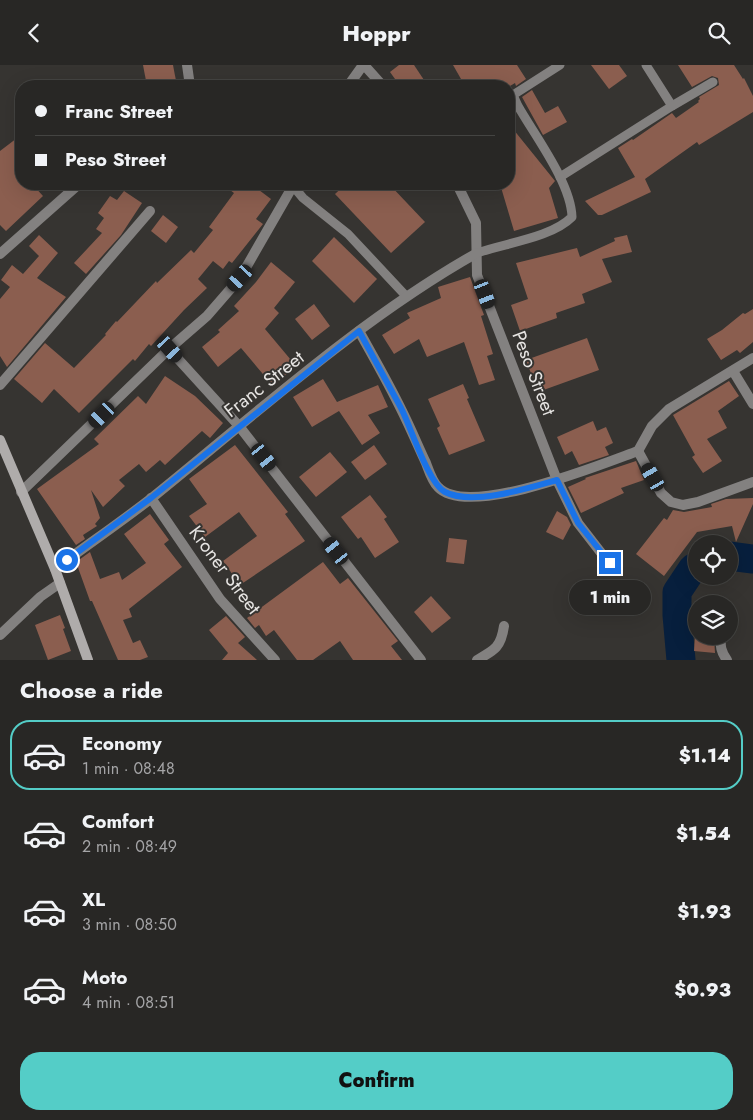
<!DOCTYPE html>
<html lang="en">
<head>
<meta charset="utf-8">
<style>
	body { margin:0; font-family:Jost,sans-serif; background:#302f2d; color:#f1f3f6; height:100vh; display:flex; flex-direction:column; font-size:19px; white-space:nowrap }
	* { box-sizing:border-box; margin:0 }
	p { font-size:16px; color:#a5a5a7 }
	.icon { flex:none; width:28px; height:28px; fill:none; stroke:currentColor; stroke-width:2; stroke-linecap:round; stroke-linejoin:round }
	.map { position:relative; height:595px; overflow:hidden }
	.panel { display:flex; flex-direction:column; background:#282725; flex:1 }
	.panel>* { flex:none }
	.hud { position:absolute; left:15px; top:15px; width:500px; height:110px; border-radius:20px; box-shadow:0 5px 20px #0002,0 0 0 1px #444442; display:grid; align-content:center; height:110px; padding:0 20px; background:#282725 }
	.fabs { position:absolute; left:688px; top:470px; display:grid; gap:10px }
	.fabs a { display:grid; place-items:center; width:50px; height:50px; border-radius:50%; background:#282725; box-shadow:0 5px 20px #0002,0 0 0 1px #444442; font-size:25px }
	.end { position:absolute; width:22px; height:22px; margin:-11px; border:6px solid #1a73e8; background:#fff; box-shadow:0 0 0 2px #fff }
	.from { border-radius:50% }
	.bubble { position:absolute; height:35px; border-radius:18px; background:#282725; box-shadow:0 5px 20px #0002,0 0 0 1px #444442; font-size:16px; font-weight:800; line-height:35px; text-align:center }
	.car { position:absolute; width:15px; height:30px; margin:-15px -8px; border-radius:6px; box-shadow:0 0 4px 1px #0007; background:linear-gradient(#222 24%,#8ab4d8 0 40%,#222 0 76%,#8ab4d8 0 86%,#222 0) }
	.hud b { display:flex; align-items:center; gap:18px; height:48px; font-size:19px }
	.hud b+b { border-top:1px solid #444442 }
	.hud i { width:12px; height:12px; background:#f1f3f6 }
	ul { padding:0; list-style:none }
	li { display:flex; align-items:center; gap:15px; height:70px; margin:0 10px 8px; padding:0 10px; border:2px solid transparent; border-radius:20px }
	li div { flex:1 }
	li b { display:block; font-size:19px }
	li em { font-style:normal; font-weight:800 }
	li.active { border-color:#54cdc7 }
	li>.icon { width:45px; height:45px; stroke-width:1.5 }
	h2 { padding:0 20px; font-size:22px; line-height:60px }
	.button { display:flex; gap:10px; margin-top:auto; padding:10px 20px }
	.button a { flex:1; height:58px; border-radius:20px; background:#54cdc7; color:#111; font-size:20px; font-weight:800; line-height:58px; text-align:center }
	header { display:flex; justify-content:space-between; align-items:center; height:65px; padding:0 20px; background:#282725; font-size:22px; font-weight:800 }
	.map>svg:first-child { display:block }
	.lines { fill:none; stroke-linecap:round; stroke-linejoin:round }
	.river { stroke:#071f3d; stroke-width:29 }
	.building { fill:#8b5e4f }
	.service { stroke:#838180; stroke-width:9 }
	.minor { stroke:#838180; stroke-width:10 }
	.tertiary { stroke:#838180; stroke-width:10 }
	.secondary { stroke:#afacab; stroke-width:10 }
	.route { stroke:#1a73e8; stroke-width:6 }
	.labels { text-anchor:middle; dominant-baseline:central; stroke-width:4; stroke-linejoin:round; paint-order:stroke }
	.street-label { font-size:19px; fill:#e7e5e3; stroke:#363431 }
</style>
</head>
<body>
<header><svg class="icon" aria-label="back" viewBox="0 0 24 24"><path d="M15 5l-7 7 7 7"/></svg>Hoppr<svg class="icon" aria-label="search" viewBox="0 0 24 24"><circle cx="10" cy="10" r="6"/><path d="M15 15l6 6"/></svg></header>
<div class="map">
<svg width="753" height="595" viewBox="0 0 753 595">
	<rect width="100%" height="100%" fill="#363431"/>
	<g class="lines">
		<!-- river -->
		<g class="river">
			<polyline points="729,491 753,494"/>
			<polyline points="681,595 677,550 677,527 693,503 696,502"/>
		</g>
	</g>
	<!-- building -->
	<g class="building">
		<polygon points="143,0 173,0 177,21 147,21"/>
		<polygon points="399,0 414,0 428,21 400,21 390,7"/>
		<polygon points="453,0 517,0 526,14 516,21 515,18 510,21 465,21"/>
		<polygon points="591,0 619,0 627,11 609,24"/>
		<polygon points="678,0 734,0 743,14 744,13 753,31 753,47 699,80 697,77 645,114 651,127 602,150 598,150 585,136 635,112 618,83 632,74 633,75 672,48 676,53 699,37 698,36 700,34 699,32 719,20 718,13 712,11 692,22"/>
		<polygon points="532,25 545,48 558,41 567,57 543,70 522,32"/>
		<polygon points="509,59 555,116 549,123 558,153 514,166 500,119 509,119"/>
		<polygon points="21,70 21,119 32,119 43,131 6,166 0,160 0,86"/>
		<polygon points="222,119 251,119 271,134 256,154 263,159 232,198 229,196 223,204 213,196 198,214 207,223 184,245 151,281 149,279 135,296 133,294 79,348 54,324 42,338 14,314 45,278 74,303 106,270 105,269 116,256 117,257 156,216 157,218 191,185 194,188 213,165 209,162 234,128"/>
		<polygon points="346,119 389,119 425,157 391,188 335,129"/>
		<polygon points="124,126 142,138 121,170 86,209 74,198 102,168 96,164 104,153 98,148 110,131 117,135"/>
		<polygon points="163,150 178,162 166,178 151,166"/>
		<polygon points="39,170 58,188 37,213 66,232 7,302 0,291 0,234 10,222 1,215 12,200 23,209 39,191 29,181"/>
		<polygon points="627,170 632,187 602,194 612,217 582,229 585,238 556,248 557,253 520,266 511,240 528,234 516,198 577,183 580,192 615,176 614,173"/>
		<polygon points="334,172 377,214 354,238 312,196"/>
		<polygon points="271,197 295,217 274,243 279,248 265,264 296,301 273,321 241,283 218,302 202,282 220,267 218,265 239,246 234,241 256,217"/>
		<polygon points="470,212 484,250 481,251 493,289 487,291 495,315 479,320 464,277 427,292 419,274 394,289 382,270 410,253 407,248 441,233 438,222"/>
		<polygon points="314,239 330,261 312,275 295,254"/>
		<polygon points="753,244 753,277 740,288 737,285 721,295 707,274 722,265 743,248 745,249"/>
		<polygon points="587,273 599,305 538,327 526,295"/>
		<polygon points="165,311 195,331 223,358 210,373 202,366 165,400 160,395 146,407 139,399 119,415 125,421 103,442 91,425 100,453 95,459 97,461 83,470 85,474 76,480 37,424 99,379 94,374 138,331 146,339"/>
		<polygon points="323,314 337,337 378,320 388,342 368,350 380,368 362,380 339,346 312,362 293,332"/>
		<polygon points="729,316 739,331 718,346 727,363 707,374 722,396 703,408 692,392 695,390 673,350"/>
		<polygon points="463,319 469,333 467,334 485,376 449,390 437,363 440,361 428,334"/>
		<polygon points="593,356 597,366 606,362 613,378 605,382 609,390 579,400 572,386 565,390 557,372"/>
		<polygon points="235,380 288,447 285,449 305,476 240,520 223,496 257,471 239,447 205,472 189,451 207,439 189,414"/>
		<polygon points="374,380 387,399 365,415 351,397"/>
		<polygon points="330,387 347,407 316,432 299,412"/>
		<polygon points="636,396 644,415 621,423 624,428 581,448 568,422 586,414 585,413"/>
		<polygon points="370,430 387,452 384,454 399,477 375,493 361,472 358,474 341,452"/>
		<polygon points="753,433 753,439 736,477 732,461 697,467 664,511 636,489 664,453 667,455 673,445 684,447 712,442 711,439 726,434"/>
		<polygon points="557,446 567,452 571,460 563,475 546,467"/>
		<polygon points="150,449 169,475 164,479 182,502 129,544 132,552 123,555 133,578 140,575 148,592 140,595 118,595 92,536 90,536 76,497 90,487 100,514 119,507 122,515 146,498 124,469"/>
		<polygon points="449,473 467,475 464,499 446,497"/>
		<polygon points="323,497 340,519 348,513 398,576 391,581 402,595 353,595 340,576 313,595 297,595 274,565 266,571 259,560 255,563 247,553"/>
		<polygon points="431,531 451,553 432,568 414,547"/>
		<polygon points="60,550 65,563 63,564 71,586 48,595 35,560"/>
		<polygon points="226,551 245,572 238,578 257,595 222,595 228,588 209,565"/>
		<polygon points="695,571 714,571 715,588 694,586"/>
	</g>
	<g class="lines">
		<!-- service -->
		<g class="service">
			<polyline points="646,0 672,41"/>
			<polyline points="560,112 672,41 713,17"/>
			<polyline points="293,121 303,133 348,169 406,231"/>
			<path d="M477,188c28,-10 74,-15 95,-36 -1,-34 -37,-81 -54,-111l-5,-11 47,-30"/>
		</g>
		<!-- minor -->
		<g class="minor">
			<polyline points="187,0 190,21"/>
			<polyline points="364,0 383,21"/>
			<polyline points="457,119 476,158 477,210 557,415 578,458 609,498"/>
			<polyline points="0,189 79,119"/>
			<path d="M359,266c15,27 30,53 43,80 9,18 16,35 24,52 3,8 6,18 12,24 30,32 164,-23 200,-36l14,-25 17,-17 84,-51"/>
			<polyline points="169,284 239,361 421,595"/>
			<polyline points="733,306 753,339"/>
			<polyline points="0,320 150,146"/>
			<polyline points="638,386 661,428 671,437 683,440 698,437 753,417"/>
			<polyline points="151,433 220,534 275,595"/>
			<path d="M55,504c32,-24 66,-47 98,-72 104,-84 207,-178 324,-244"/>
			<polyline points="0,570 40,532 60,518"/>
			<path d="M721,571c-1,10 0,16 6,24"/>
			<path d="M477,595c18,-10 24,-13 27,-34"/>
		</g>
		<!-- tertiary -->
		<g class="tertiary">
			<polyline points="348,21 363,0"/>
			<polyline points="21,427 169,284 207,251 240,213 294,119"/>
		</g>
		<!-- secondary -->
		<polyline class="secondary" points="0,375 55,504 88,595"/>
	</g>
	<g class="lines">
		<!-- route -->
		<path class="route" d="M67,495l84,-62 208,-167c14,26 28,51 42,77 10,19 27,75 44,84 27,14 84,-4 112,-12l21,43 32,40"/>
	</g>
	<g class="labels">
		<!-- street labels -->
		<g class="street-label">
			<text transform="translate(534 308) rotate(69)">Peso Street</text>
			<text transform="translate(264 319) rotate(-38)">Franc Street</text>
			<text transform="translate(225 505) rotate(53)">Kroner Street</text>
		</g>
	</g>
</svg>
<div class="fabs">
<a><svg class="icon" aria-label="locate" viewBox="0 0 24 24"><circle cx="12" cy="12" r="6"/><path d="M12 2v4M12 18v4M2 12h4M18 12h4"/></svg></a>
<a><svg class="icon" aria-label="layers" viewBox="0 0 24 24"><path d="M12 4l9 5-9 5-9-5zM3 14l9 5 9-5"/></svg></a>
</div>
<i class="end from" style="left:67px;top:495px"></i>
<i class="end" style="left:610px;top:498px"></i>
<div class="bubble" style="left:569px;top:515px;width:82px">1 min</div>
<i class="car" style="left:240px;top:213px;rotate:222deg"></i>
<i class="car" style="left:485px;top:229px;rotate:159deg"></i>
<i class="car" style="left:170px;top:284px;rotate:138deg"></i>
<i class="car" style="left:102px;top:350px;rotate:226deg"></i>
<i class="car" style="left:264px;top:392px;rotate:142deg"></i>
<i class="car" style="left:653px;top:412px;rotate:330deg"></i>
<i class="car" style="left:336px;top:486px;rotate:322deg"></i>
<div class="hud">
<b><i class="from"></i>Franc Street</b>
<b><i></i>Peso Street</b>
</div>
</div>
<section class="panel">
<h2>Choose a ride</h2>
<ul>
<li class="active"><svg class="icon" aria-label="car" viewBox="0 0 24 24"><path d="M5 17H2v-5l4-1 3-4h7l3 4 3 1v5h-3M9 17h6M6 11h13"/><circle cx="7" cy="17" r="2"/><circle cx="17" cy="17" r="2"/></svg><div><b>Economy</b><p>1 min · 08:48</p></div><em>$1.14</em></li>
<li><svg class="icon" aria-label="car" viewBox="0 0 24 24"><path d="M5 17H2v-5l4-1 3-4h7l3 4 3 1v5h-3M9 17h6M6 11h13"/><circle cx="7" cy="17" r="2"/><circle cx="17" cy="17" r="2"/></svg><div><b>Comfort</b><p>2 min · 08:49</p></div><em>$1.54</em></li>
<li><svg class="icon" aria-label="car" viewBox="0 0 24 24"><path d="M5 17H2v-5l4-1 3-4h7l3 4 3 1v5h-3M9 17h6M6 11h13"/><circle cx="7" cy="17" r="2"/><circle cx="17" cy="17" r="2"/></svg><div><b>XL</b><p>3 min · 08:50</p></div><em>$1.93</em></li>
<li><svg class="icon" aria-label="car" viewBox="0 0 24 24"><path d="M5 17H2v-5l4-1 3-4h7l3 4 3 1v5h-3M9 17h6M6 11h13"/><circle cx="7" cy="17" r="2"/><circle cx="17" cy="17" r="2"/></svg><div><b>Moto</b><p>4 min · 08:51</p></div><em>$0.93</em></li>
</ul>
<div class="button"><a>Confirm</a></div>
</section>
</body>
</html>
